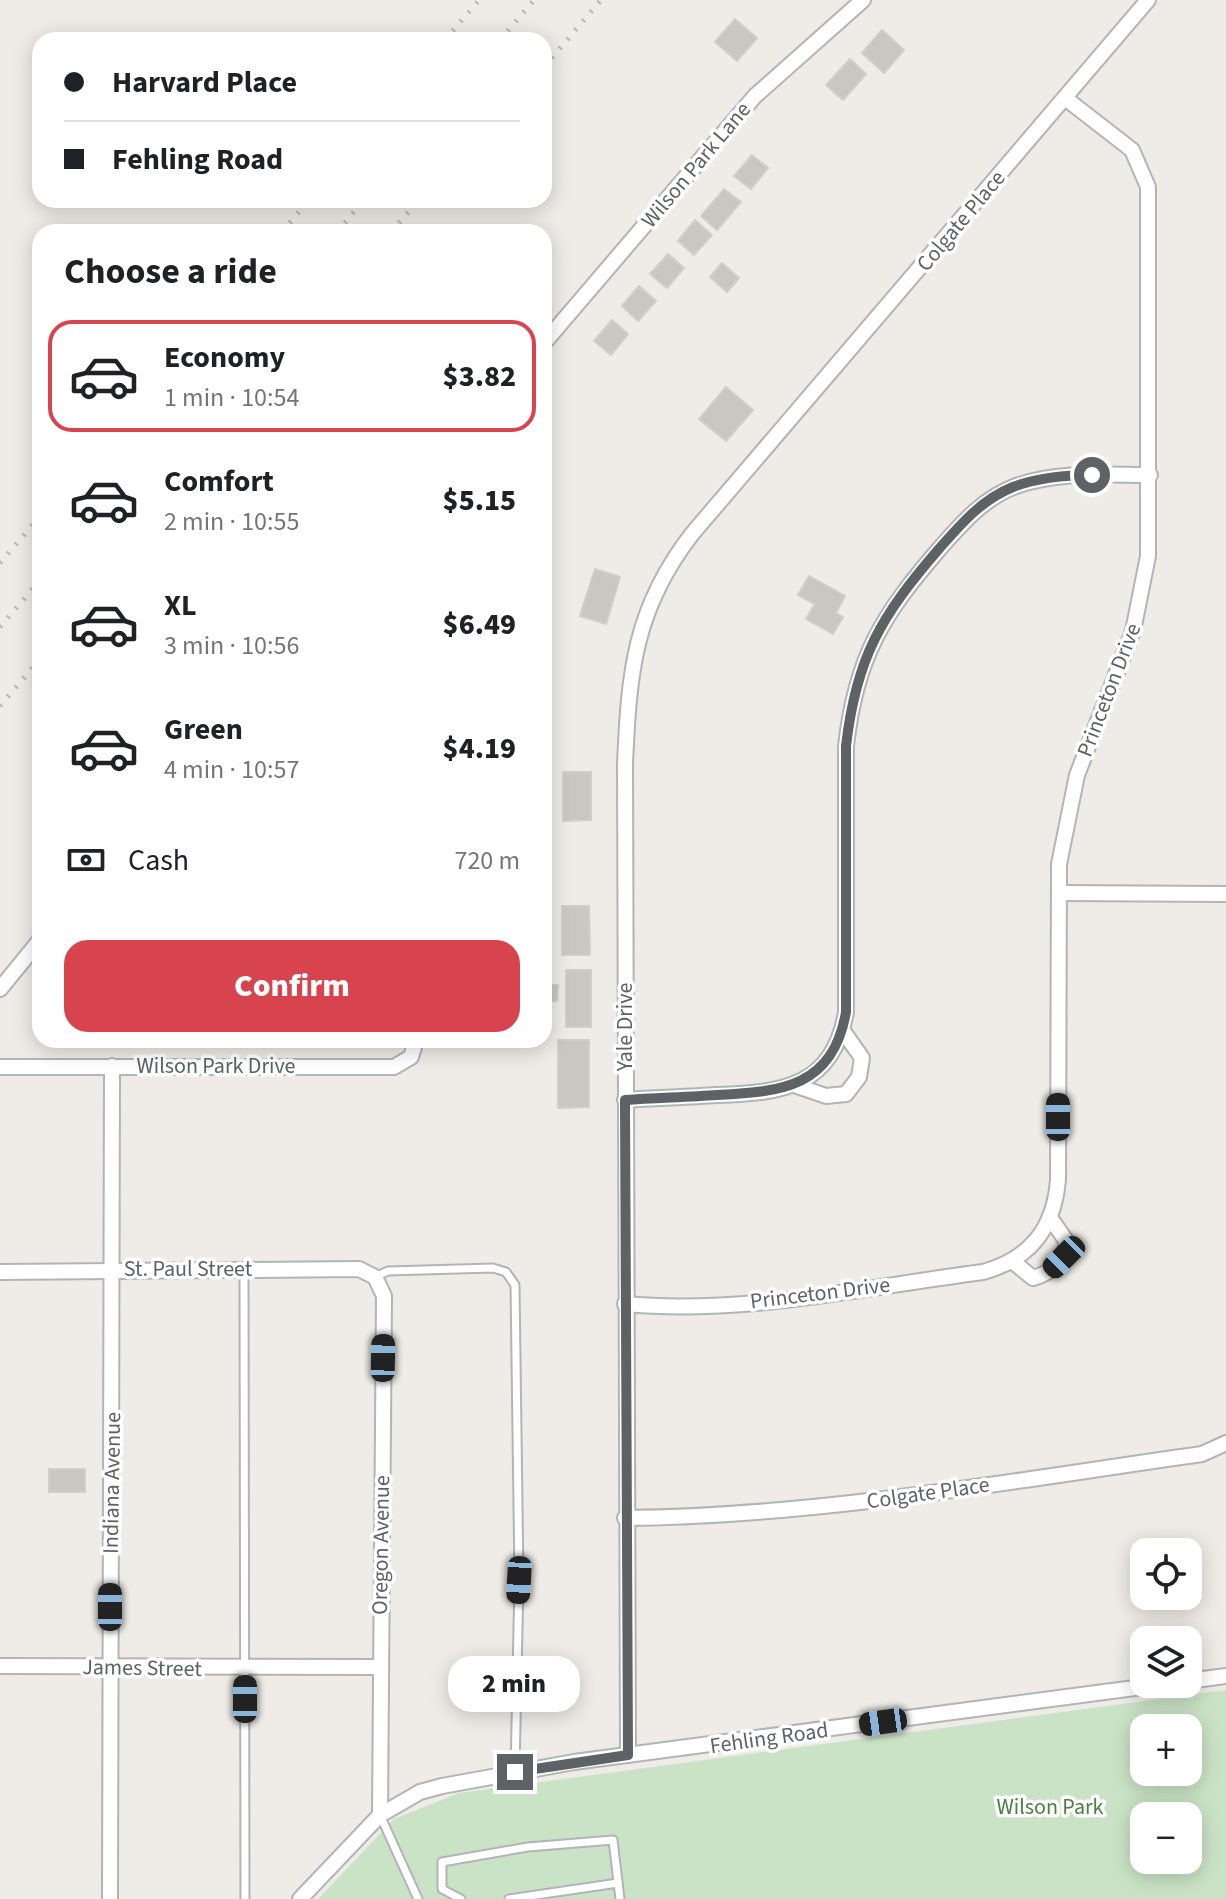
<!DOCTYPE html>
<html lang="en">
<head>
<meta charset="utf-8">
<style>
	body { margin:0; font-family:"Source Sans 3",sans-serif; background:#f6f6f6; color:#202124; height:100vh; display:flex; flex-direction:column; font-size:30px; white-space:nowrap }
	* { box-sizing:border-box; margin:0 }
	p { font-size:26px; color:#757577 }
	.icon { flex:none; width:44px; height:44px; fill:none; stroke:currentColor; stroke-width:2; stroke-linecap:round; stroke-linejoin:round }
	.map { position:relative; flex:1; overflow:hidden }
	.panel { position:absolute; left:32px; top:224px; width:520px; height:824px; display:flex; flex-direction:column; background:#fff; border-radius:24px; box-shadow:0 4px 20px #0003 }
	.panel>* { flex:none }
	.guide { position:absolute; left:32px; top:32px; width:520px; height:176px; border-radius:24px; box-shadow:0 4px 20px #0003; display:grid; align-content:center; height:176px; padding:0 32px; background:#fff }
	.tools { position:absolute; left:1130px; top:1538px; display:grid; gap:16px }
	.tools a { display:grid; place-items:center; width:72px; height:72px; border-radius:16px; background:#fff; box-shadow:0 4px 20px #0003; font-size:40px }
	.end { position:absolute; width:36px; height:36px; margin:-18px; border:10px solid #5e6265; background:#fff; box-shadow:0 0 0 4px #fff }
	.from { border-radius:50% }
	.bubble { position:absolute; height:56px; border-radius:24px; background:#fff; box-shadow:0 4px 20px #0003; font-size:26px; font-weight:800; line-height:56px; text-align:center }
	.car { position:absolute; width:24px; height:48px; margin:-24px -12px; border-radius:10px; box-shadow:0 0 6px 2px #0007; background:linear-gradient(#222 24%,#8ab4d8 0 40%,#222 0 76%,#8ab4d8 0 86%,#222 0) }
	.guide b { display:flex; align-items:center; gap:28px; height:76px; font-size:30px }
	.guide b+b { border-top:2px solid #e0e0e0 }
	.guide i { width:20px; height:20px; background:#202124 }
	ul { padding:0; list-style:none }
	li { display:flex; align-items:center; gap:24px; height:112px; margin:0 16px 12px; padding:0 16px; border:4px solid transparent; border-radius:24px }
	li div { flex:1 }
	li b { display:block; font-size:30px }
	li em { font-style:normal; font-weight:800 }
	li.current { border-color:#d7444e }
	li>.icon { width:72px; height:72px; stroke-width:1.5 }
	h2 { padding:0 32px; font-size:36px; line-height:96px }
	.pay { display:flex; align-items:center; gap:20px; height:88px; padding:0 32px; font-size:30px }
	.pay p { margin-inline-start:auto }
	.primary-button { display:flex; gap:16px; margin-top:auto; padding:16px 32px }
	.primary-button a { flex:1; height:92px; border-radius:24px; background:#d7444e; color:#fff; font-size:32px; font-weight:800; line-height:92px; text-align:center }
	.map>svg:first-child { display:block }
	.green { fill:#cae3c6; fill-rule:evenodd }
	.building { fill:#cac7c3; stroke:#d3cdc6; stroke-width:2 }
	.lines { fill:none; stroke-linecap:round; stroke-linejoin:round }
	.service-casing { stroke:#b2b4b7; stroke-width:11 }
	.minor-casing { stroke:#b2b4b7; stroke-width:18 }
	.service { stroke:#fff; stroke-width:7 }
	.minor { stroke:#fff; stroke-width:14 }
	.rail { stroke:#b4b5b5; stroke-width:5; stroke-dasharray:2 10; stroke-linecap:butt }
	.route { stroke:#5e6265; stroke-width:10 }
	.labels { text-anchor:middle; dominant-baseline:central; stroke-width:7; stroke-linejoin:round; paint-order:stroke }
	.street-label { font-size:22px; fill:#5e6265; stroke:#fff }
	.park-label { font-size:22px; fill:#46833f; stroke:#fff }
</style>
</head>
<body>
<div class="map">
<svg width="1226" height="1899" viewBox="0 0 1226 1899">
	<rect width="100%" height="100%" fill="#efece7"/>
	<!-- green -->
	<path class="green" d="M1226,1690v209h-908l76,-80 65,-26zM1144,1728h44v44h-44zM1144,1816h44v44h-44z"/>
	<!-- building -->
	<g class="building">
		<polygon points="735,19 757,38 737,61 715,42"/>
		<polygon points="882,30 904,50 884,73 862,53"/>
		<polygon points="850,59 866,74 843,100 826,85"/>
		<polygon points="752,155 768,168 751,189 734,176"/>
		<polygon points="724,189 741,202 717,230 701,216"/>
		<polygon points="695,220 712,235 694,255 678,241"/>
		<polygon points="668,254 684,268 667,288 650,274"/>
		<polygon points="722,263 739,278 727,292 710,277"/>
		<polygon points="639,286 656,301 638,321 622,306"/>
		<polygon points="612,320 628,334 611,355 594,341"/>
		<polygon points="726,387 753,410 726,441 699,419"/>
		<polygon points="595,569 620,577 606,624 580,616"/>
		<polygon points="809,576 845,596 836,613 843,617 833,634 806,619 815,604 798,595"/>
		<polygon points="563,772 591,772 591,820 563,821"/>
		<polygon points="562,906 589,906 590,955 562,955"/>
		<rect x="566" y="970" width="25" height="57"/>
		<polygon points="544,985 558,985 557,1001 544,1001"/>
		<polygon points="558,1040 589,1040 589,1107 558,1108"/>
		<rect x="49" y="1469" width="36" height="23"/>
	</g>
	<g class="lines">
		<defs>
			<g id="service">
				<polyline points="244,1271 245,1899"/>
				<polyline points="375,1277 388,1271 493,1268 506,1272 515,1285 519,1580 515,1772"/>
				<polyline points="380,1815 418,1899"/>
				<polyline points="461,1899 442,1889 442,1862 528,1847 613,1840 620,1899"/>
				<polyline points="509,1899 618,1883"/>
			</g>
			<g id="minor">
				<polyline points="544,343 755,96 863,0"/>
				<polyline points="1059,893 1226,894"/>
				<polyline points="0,989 40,940"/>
				<polyline points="0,1067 394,1067 411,1057 416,1040"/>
				<polyline points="794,1085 826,1096 846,1094 859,1077 862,1058 843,1031"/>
				<path d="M625,1100c31,-2 62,-3 92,-5 65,-2 116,-8 129,-83v-266c10,-90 37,-132 95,-199 22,-25 43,-49 75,-61 43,-15 89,-11 134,-11"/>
				<path d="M1012,1261l21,17c19,-5 30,-17 34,-36l-16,-23"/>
				<polyline points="0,1272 359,1269 375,1277 384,1296 380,1815"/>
				<path d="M625,1304c119,11 241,-17 358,-32 47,-13 71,-43 75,-92l1,-316 18,-89 56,-144 15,-75v-369l-16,-37 -67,-52"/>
				<path d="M625,1518c194,-2 385,-37 577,-64l24,-11"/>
				<polyline points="0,1666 379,1667"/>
				<polyline points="1188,1681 1226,1676"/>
				<path d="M628,1755l-3,-991c4,-92 9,-155 67,-230l456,-534"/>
				<polyline points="110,1899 112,1066"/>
				<polyline points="300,1899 380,1815 420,1792 442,1786 574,1762 1165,1684"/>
			</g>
		</defs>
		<!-- service casing -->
		<use href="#service" class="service-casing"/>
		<!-- minor casing -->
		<use href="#minor" class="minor-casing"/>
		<!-- service -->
		<use href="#service" class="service"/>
		<!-- minor -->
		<use href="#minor" class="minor"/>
		<!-- rail -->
		<g class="rail">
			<polyline points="445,40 479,0"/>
			<polyline points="500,40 534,0"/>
			<polyline points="544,67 601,0"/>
			<polyline points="282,232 309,200"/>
			<polyline points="337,232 364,200"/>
			<polyline points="391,232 419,200"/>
			<polyline points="0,563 40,516"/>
			<polyline points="0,627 40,580"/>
			<polyline points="0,706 40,659"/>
		</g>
	</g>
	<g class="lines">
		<!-- route -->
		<path class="route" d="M515,1772l113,-17 -3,-655c31,-2 62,-3 92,-5 65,-3 116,-8 129,-83v-266c10,-88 35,-130 92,-196 23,-26 43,-50 75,-63 26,-10 52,-12 79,-12"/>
	</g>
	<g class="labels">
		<!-- street labels -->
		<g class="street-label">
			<text transform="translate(696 165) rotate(-50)">Wilson Park Lane</text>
			<text transform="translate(961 221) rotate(-50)">Colgate Place</text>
			<text transform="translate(1109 690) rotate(-69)">Princeton Drive</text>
			<text transform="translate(625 1027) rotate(-90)">Yale Drive</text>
			<text x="216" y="1066">Wilson Park Drive</text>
			<text x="188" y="1269">St. Paul Street</text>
			<text transform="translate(820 1293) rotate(-7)">Princeton Drive</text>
			<text transform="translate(112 1483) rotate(-89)">Indiana Avenue</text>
			<text transform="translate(928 1493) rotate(-8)">Colgate Place</text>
			<text transform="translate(381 1545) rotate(-89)">Oregon Avenue</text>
			<text transform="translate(142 1668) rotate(1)">James Street</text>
			<text transform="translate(769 1738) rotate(-8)">Fehling Road</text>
		</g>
		<!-- park labels -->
		<g class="park-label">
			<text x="1050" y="1807">Wilson Park</text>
		</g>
	</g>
</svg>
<div class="tools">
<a><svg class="icon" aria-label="locate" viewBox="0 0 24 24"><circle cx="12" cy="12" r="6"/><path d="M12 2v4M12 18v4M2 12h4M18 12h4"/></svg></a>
<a><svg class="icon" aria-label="layers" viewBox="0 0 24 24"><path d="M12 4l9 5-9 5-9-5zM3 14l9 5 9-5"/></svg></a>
<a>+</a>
<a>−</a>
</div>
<i class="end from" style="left:1092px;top:475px"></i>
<i class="end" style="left:515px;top:1772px"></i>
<div class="bubble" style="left:448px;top:1656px;width:132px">2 min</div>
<i class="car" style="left:1058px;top:1117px;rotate:0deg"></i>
<i class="car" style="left:1064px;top:1257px;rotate:225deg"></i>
<i class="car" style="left:383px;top:1358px;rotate:1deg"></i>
<i class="car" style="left:519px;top:1580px;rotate:183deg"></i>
<i class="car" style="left:110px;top:1607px;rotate:0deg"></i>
<i class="car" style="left:245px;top:1699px;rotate:0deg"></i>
<i class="car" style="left:883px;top:1722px;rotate:262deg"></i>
<div class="guide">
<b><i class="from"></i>Harvard Place</b>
<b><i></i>Fehling Road</b>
</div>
<section class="panel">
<h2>Choose a ride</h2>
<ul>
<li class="current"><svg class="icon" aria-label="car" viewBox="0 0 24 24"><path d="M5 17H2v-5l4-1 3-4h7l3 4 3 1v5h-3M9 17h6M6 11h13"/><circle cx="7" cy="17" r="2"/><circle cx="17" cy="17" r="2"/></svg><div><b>Economy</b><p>1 min · 10:54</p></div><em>$3.82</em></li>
<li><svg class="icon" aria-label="car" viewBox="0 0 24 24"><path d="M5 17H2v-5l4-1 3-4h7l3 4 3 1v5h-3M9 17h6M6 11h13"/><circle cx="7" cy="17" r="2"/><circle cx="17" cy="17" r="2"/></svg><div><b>Comfort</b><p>2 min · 10:55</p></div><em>$5.15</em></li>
<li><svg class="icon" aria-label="car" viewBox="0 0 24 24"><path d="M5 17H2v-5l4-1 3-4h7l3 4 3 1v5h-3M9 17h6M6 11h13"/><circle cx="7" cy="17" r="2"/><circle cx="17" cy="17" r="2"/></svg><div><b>XL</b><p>3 min · 10:56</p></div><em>$6.49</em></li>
<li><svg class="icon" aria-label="car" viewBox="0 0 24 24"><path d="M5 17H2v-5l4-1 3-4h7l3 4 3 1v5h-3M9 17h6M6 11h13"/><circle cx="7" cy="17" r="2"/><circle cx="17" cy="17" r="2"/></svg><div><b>Green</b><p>4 min · 10:57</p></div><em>$4.19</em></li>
</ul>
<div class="pay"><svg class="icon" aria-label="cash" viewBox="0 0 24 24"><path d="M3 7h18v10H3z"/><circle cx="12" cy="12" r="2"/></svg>Cash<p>720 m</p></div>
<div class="primary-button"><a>Confirm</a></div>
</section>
</div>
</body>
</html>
